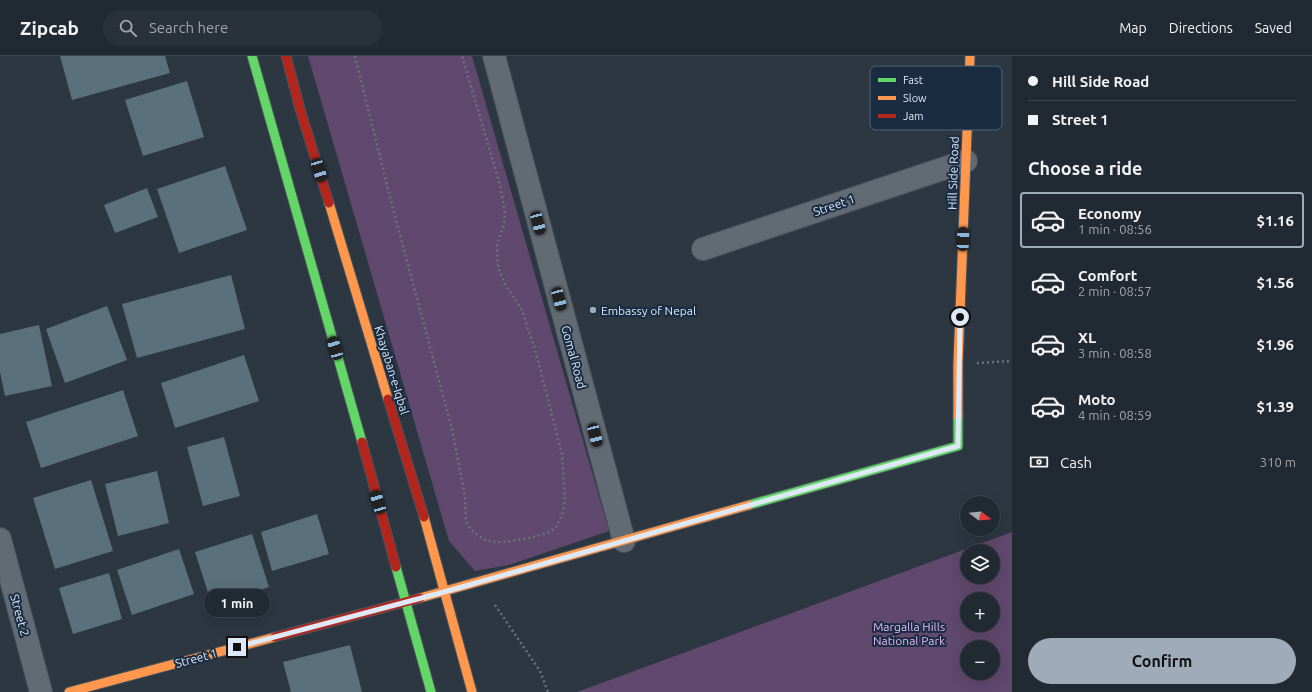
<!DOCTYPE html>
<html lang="en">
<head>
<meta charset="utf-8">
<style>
	body { margin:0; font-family:Ubuntu,sans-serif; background:#29313a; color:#f1f3f6; height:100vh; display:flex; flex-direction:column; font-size:15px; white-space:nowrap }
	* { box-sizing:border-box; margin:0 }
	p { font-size:13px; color:#a2a6ac }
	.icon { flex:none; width:22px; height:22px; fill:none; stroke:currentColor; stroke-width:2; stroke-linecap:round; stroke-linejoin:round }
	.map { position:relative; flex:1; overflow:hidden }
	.side { display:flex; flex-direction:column; background:#212932; width:300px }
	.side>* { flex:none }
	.top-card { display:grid; align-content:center; height:88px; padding:0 16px; background:#212932 }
	.needle { width:26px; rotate:106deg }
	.fabs { position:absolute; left:960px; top:440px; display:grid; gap:8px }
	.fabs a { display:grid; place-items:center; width:40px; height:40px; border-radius:50%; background:#212932; box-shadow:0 4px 16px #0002,0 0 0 1px #3e454d; font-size:20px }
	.end { position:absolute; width:18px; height:18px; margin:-9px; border:5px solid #dde9f7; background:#111; box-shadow:0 0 0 2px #111 }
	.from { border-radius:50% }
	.bubble { position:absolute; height:28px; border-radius:14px; background:#212932; box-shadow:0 4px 16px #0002,0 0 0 1px #3e454d; font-size:13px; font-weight:700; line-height:28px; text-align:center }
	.car { position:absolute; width:12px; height:24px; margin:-12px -6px; border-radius:5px; box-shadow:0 0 3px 1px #0007; background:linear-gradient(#222 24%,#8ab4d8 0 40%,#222 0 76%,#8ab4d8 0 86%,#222 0) }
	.top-card b { display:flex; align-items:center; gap:14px; height:38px; font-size:15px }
	.top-card b+b { border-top:1px solid #3e454d }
	.top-card i { width:10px; height:10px; background:#f1f3f6 }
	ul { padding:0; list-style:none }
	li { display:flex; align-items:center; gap:12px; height:56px; margin:0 8px 6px; padding:0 8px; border:2px solid transparent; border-radius:4px }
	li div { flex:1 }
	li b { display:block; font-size:15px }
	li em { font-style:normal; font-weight:700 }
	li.active { border-color:#9fabb8 }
	li>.icon { width:36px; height:36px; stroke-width:1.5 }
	h2 { padding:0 16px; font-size:18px; line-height:48px }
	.pay { display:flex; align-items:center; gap:10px; height:44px; padding:0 16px; font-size:15px }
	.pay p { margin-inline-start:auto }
	.cta { display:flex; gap:8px; margin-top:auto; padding:8px 16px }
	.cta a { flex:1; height:46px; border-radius:24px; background:#9fabb8; color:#111; font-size:16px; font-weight:700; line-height:46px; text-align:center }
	header { display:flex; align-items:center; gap:24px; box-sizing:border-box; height:56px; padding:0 20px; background:#212932; border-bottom:1px solid #3e454d }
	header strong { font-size:19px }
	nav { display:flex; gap:22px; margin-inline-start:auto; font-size:14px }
	.search { width:280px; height:36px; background:#29313a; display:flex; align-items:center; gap:10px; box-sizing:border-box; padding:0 14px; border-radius:22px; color:#a2a6ac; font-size:15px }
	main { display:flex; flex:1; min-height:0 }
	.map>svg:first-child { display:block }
	.green { fill:#60486e; fill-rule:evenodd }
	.building { fill:#5a707a }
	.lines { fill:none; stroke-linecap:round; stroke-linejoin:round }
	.street-casing { stroke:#4a535d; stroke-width:24 }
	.fast-casing { stroke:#4a535d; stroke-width:11 }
	.slow-casing { stroke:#4a535d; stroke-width:11 }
	.jam-casing { stroke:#4a535d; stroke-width:11 }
	.path { stroke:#6c737b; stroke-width:2.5; stroke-dasharray:2 3; stroke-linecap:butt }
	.street { stroke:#626a73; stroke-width:22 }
	.fast { stroke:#63d668; stroke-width:9 }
	.slow { stroke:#ff974d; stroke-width:9 }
	.jam { stroke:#b3261e; stroke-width:9 }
	.route { stroke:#dde9f7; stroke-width:5 }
	.poi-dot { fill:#9fabb8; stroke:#192c41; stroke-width:1.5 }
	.labels { text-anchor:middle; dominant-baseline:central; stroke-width:4; stroke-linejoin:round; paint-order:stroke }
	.street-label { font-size:12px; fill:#dde9f7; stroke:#192c41 }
	.poi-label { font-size:12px; fill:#dde9f7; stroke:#192c41; text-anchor:start }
	.park-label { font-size:12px; fill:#e5bbfb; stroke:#192c41 }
	.key { fill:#192c41; stroke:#546578; stroke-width:1 }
	.key-label { font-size:11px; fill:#dde9f7 }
</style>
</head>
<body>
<header>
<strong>Zipcab</strong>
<div class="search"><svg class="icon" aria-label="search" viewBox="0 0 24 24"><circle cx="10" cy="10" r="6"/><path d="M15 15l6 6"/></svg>Search here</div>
<nav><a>Map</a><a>Directions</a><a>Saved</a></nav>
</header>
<main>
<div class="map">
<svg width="1012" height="636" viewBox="0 0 1012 636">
	<rect width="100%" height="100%" fill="#2c3742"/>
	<!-- green -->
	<g class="green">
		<polygon points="308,0 472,0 609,475 509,509 475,515 449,485"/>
		<path d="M1012,476v160h-435zM967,495h26v26h-26zM967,543h26v26h-26zM967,591h26v26h-26z"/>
	</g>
	<!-- building -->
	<g class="building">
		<polygon points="60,0 165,0 170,17 72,44"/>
		<polygon points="187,25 204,81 143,100 125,44"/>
		<polygon points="225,110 247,174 179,197 157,133"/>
		<polygon points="147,132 158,161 115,177 104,149"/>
		<polygon points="231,219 245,273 137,302 122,248"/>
		<polygon points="107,250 127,304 65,327 46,273"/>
		<polygon points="39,269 52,330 5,340 0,316 0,278"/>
		<polygon points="244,299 259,345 175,372 161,327"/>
		<polygon points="123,334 138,380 41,412 26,366"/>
		<polygon points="224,381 240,440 203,450 187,391"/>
		<polygon points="157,415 169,467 118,480 105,428"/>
		<polygon points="91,424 113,495 55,513 33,442"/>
		<polygon points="317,458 329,498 272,515 261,476"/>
		<polygon points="252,478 269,531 212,549 195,496"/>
		<polygon points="179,493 194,538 132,559 117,514"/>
		<polygon points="109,517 122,563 73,578 59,532"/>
		<polygon points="350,589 362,636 291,636 283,606"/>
	</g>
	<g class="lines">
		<defs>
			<g id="street">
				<polyline points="494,0 624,485"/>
				<polyline points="703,193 966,105"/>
				<polyline points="0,483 41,636"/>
			</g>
			<g id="fast">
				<polyline points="252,0 362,386"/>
				<polyline points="749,449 958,390 958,360"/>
				<polyline points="396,511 431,636"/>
			</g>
			<g id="slow">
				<polyline points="329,147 388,343"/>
				<polyline points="958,360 958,308 970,0"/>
				<polyline points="424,461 472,636"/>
				<polyline points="420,542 749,449"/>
				<polyline points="69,636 275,581"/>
			</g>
			<g id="jam">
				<polyline points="286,0 300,53 329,147"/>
				<polyline points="388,343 424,461"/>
				<polyline points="362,386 396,511"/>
				<polyline points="275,581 420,542"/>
			</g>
		</defs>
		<!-- street casing -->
		<use href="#street" class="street-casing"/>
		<!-- fast casing -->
		<use href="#fast" class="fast-casing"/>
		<!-- slow casing -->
		<use href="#slow" class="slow-casing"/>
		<!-- jam casing -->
		<use href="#jam" class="jam-casing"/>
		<!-- path -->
		<g class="path">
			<polyline points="355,0 393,153 452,373 465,440 466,466 471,474 483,483 493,486 505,486 530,482 550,476 557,470 563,456 565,443 562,398 535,293 521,252 506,230 498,211 497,188 504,169 505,157 500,129 462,0"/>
			<polyline points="977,307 1012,305"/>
			<polyline points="495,549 540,615 548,636"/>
		</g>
		<!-- street -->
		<use href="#street" class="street"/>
		<!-- fast -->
		<use href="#fast" class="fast"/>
		<!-- slow -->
		<use href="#slow" class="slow"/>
		<!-- jam -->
		<use href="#jam" class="jam"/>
	</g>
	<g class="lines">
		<!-- route -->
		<polyline class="route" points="237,591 444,536 958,390 960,261"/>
	</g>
	<!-- markers -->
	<circle class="poi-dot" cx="593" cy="254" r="4"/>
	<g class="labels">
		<!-- street labels -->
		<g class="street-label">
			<text transform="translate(953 117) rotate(-88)">Hill Side Road</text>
			<text transform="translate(834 149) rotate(-19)">Street 1</text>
			<text transform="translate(574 301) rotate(75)">Gomal Road</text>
			<text transform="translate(392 314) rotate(73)">Khayaban-e-Iqbal</text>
			<text transform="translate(20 559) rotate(75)">Street 2</text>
			<text transform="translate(196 602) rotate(-15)">Street 1</text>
		</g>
		<!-- poi labels -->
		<g class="poi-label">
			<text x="601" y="254">Embassy of Nepal</text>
		</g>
		<!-- park labels -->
		<g class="park-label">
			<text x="909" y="570">Margalla Hills<tspan x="909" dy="14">National Park</tspan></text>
		</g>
	</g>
	<!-- legend -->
	<rect x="870" y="10" width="132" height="64" rx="6" class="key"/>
	<rect x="878" y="22" width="18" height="4" fill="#63d668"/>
	<rect x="878" y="40" width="18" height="4" fill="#ff974d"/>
	<rect x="878" y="58" width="18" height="4" fill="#b3261e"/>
	<g class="key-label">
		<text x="903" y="28">Fast</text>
		<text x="903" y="46">Slow</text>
		<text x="903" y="64">Jam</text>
	</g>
</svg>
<div class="fabs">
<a><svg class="needle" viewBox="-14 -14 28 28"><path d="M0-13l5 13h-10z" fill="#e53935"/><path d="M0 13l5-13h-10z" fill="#a2a6ac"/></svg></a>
<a><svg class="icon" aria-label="layers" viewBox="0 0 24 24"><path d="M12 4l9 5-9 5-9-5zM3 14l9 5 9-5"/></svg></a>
<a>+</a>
<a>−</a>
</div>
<i class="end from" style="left:960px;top:261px"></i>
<i class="end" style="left:237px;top:591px"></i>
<div class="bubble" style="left:204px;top:533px;width:66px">1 min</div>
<i class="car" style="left:319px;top:114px;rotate:163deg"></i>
<i class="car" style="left:538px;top:167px;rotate:165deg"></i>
<i class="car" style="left:963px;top:183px;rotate:2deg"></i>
<i class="car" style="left:559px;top:243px;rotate:165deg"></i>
<i class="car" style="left:335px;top:292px;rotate:344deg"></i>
<i class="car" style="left:595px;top:379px;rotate:165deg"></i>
<i class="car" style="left:378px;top:446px;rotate:344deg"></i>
</div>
<section class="side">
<div class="top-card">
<b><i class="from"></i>Hill Side Road</b>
<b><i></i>Street 1</b>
</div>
<h2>Choose a ride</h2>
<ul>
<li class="active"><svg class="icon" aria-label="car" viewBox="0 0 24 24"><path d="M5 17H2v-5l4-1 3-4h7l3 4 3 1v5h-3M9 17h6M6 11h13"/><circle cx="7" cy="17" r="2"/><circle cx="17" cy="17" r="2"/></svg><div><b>Economy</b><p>1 min · 08:56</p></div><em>$1.16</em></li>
<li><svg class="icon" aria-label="car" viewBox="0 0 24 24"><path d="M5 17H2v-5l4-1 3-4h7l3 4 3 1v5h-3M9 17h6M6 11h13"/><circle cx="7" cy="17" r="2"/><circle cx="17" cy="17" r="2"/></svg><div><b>Comfort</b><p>2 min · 08:57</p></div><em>$1.56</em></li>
<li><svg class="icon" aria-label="car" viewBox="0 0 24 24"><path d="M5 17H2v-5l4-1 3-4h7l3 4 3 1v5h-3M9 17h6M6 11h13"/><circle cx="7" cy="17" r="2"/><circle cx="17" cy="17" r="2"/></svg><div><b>XL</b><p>3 min · 08:58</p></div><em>$1.96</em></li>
<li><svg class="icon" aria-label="car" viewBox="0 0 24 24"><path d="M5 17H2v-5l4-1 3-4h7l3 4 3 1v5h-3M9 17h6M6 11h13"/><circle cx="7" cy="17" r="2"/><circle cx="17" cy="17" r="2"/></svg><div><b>Moto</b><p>4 min · 08:59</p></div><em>$1.39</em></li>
</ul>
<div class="pay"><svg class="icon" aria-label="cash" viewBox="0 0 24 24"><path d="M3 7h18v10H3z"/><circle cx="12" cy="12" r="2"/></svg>Cash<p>310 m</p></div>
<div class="cta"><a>Confirm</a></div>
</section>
</main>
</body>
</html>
